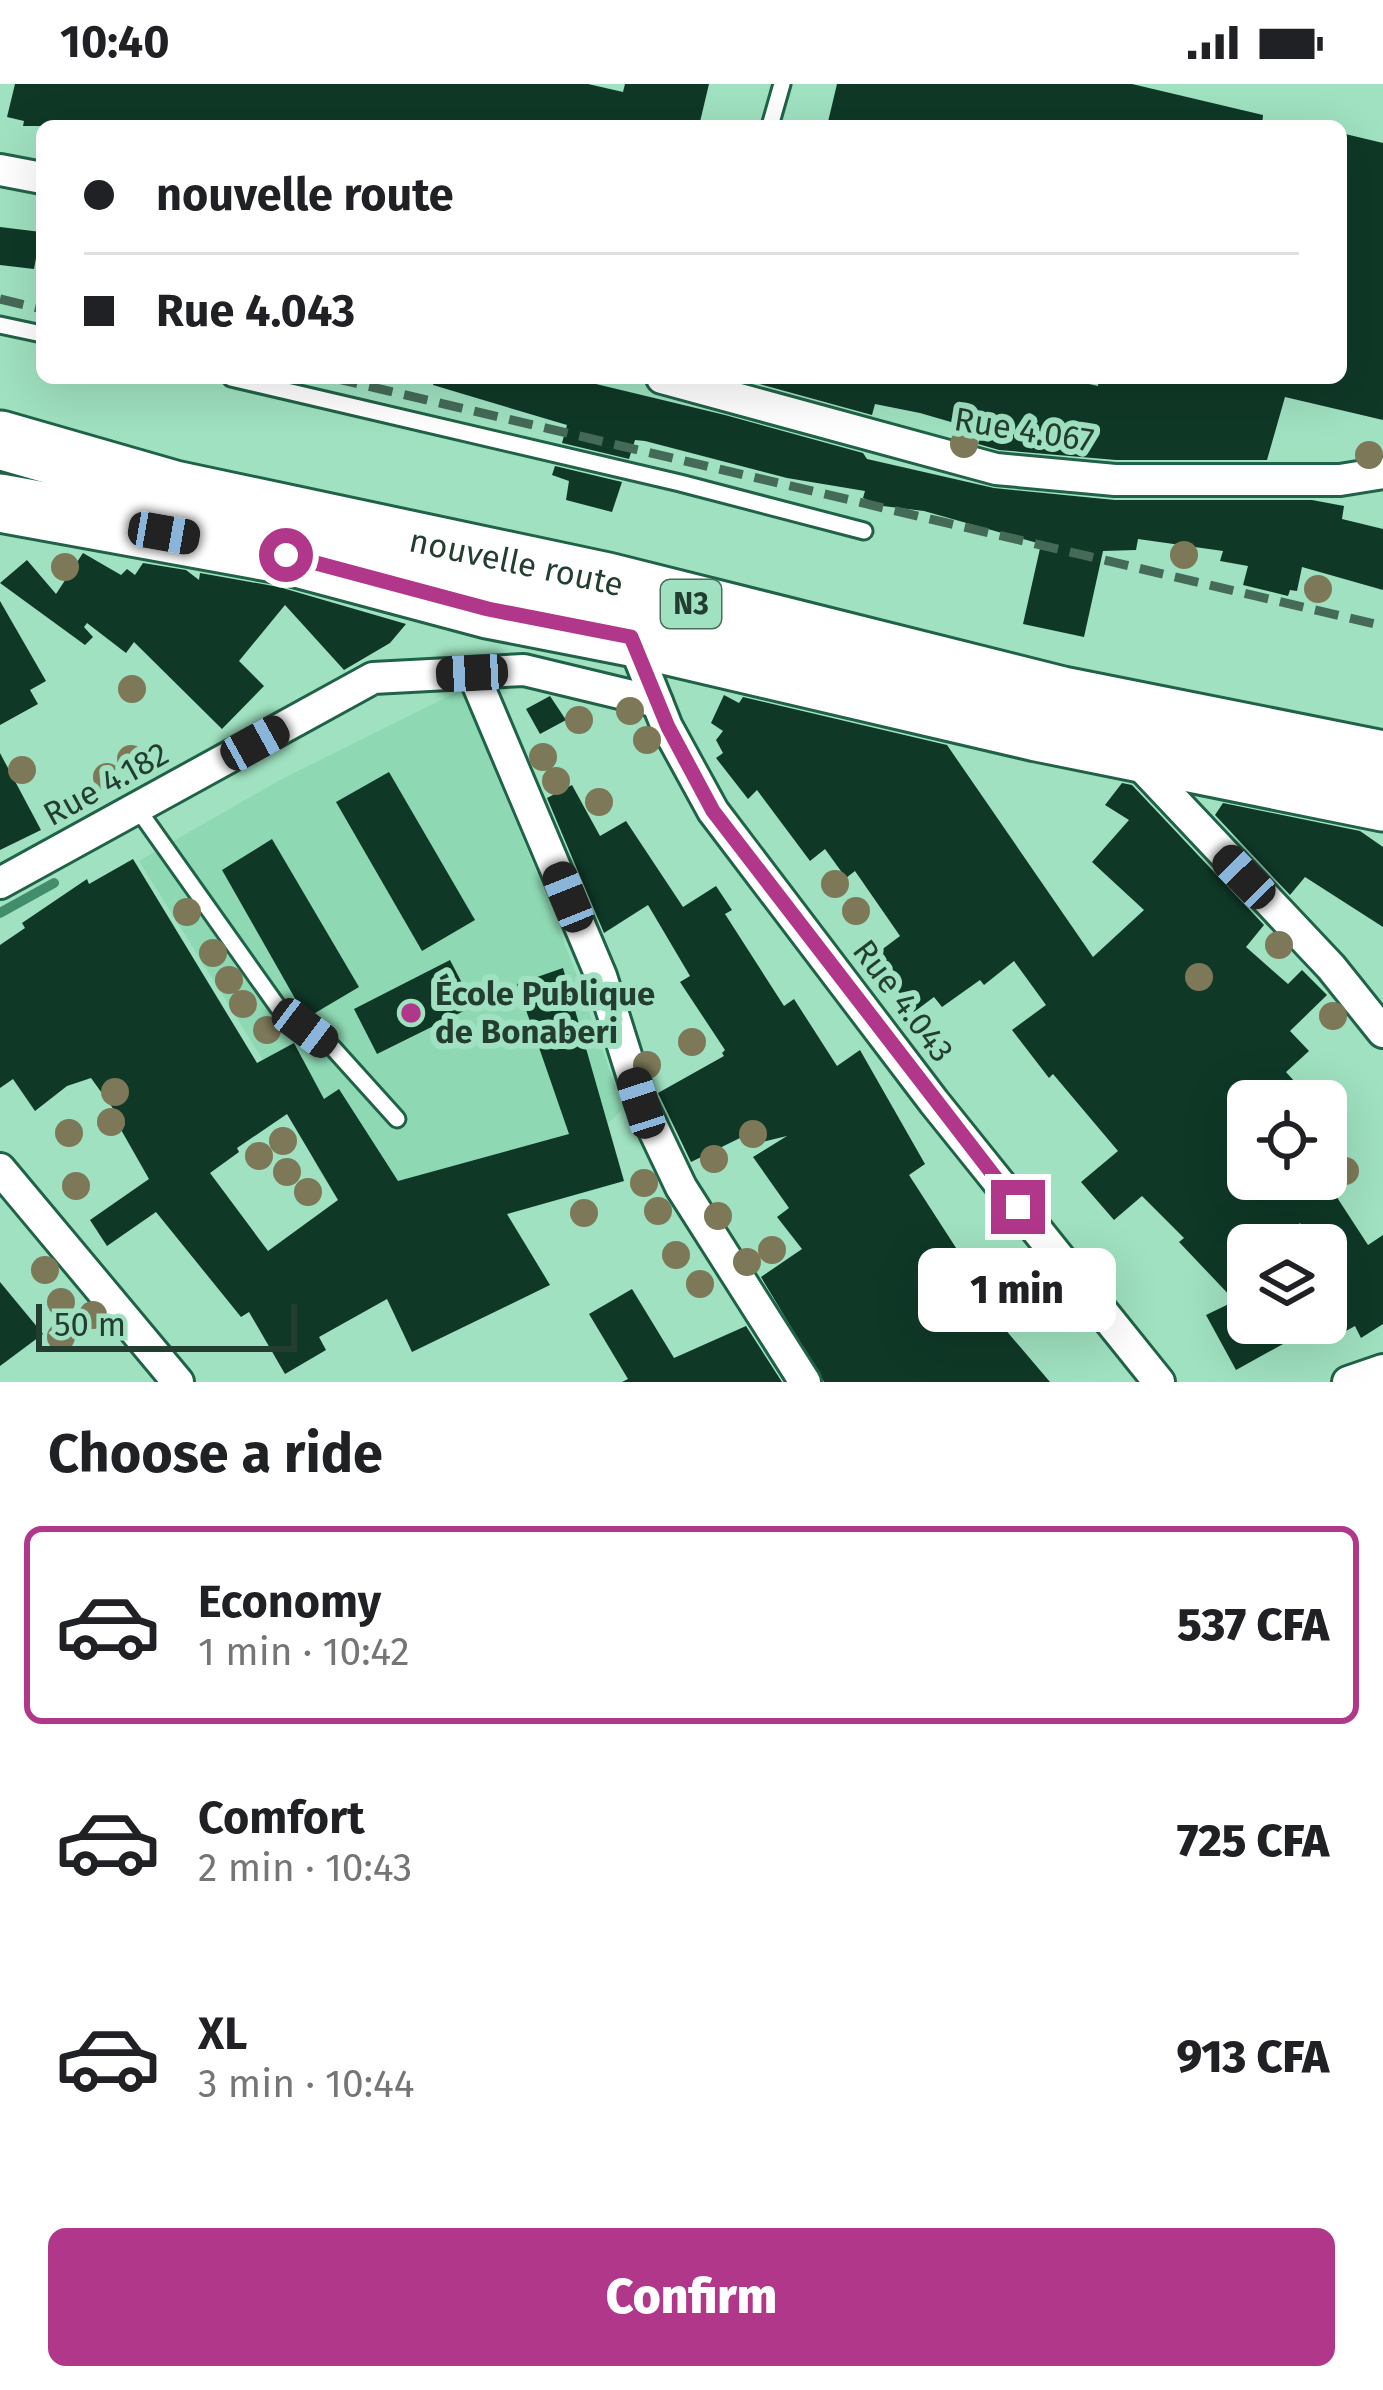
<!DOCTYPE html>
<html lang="en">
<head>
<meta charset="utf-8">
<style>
	body { margin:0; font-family:"Fira Sans",sans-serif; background:#f6f6f6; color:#202124; height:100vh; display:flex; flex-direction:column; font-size:45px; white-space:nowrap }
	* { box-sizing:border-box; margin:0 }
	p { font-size:39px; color:#757577 }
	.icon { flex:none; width:66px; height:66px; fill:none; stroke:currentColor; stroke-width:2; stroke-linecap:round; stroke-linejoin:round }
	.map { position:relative; height:1298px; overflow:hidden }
	.sheet { display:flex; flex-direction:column; background:#fff; flex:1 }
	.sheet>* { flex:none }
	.guide { position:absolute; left:36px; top:36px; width:1311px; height:264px; border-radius:18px; box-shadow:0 12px 48px #0002; display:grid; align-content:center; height:264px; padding:0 48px; background:#fff }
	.tools { position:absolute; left:1227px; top:996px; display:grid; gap:24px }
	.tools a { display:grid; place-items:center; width:120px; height:120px; border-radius:18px; background:#fff; box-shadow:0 12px 48px #0002; font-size:60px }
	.scale { position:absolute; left:36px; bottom:30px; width:261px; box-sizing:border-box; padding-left:12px; border:6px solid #233e31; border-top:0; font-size:33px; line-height:42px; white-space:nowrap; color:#233e31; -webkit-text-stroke:9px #9fe1c0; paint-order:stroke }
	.end { position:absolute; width:54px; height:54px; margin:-27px; border:15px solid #b1378b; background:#fff; box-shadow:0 0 0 6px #fff }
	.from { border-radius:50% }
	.bubble { position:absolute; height:84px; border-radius:18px; background:#fff; box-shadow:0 12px 48px #0002; font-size:39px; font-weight:800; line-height:84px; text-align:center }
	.car { position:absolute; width:36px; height:72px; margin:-36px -18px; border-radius:15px; box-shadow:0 0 9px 3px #0007; background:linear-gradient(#222 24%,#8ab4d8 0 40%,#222 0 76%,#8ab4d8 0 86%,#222 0) }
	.guide b { display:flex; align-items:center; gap:42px; height:114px; font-size:45px }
	.guide b+b { border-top:3px solid #e0e0e0 }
	.guide i { width:30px; height:30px; background:#202124 }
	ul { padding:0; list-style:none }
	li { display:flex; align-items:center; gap:36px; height:198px; margin:0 24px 18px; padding:0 24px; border:6px solid transparent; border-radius:18px }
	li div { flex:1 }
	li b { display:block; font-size:45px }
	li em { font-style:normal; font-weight:800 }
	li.current { border-color:#b1378b }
	li>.icon { width:108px; height:108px; stroke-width:1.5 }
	h2 { padding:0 48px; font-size:54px; line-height:144px }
	.primary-button { display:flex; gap:24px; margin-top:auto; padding:24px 48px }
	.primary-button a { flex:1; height:138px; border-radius:18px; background:#b1378b; color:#fff; font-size:48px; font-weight:800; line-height:138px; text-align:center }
	.status { display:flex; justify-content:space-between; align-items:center; height:84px; padding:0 60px; background:#fff; direction:ltr }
	.status svg { height:33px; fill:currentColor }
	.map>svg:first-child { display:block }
	.built { fill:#8ed9b4 }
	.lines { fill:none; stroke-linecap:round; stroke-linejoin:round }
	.stream { stroke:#428e6c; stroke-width:10 }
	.building { fill:#0f3827; fill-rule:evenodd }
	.lane-casing { stroke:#206247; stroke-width:21 }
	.street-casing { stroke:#206247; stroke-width:36 }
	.highway-casing { stroke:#206247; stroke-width:63 }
	.lane { stroke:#fff; stroke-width:15 }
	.street { stroke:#fff; stroke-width:30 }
	.highway { stroke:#fff; stroke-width:57 }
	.rail { stroke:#456a58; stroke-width:9; stroke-dasharray:24 12; stroke-linecap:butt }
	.tree { fill:#7c7858 }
	.route { stroke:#b1378b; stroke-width:15 }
	.poi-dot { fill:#b1378b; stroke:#9fe1c0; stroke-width:4.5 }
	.labels { text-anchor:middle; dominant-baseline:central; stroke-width:12; stroke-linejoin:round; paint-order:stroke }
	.shield { fill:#9fe1c0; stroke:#486f5c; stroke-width:3 }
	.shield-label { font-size:30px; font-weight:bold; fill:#233e31 }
	.street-label { font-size:33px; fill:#233e31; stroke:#9fe1c0 }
	.poi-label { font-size:33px; font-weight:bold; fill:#233e31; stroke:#9fe1c0; text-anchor:start }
</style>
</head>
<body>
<div class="status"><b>10:40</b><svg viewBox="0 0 49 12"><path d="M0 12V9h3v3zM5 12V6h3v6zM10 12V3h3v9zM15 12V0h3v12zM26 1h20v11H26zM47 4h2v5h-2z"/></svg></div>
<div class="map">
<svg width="1383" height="1298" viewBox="0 0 1383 1298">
	<rect width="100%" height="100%" fill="#9fe1c0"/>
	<!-- built -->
	<polygon class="built" points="463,605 573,881 623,1025 608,1039 624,1097 431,1152 375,1172 318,1085 263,976 139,777 280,696"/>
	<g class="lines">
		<!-- stream -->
		<polyline class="stream" points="0,829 54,799"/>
	</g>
	<!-- building -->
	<g class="building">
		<polygon points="15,0 588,0 623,8 625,0 709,0 699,42 23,42 24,37 7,33"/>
		<polygon points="837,0 1132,0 1263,31 1262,42 827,42"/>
		<polygon points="1341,49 1383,59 1383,336 1285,313 1267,376 1116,376 999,366 978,360 982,347 920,329 875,320 872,331 738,294 1062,294 1098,302 1099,294 1341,294"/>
		<polygon points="0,143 41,148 34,185 0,181"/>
		<polygon points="434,294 571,294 725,331 863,369 867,375 994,404 1115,416 1312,416 1344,422 1342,435 1383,445 1383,506 1302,483 1297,507 1290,506 1288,512 1243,501 1248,482 1220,477 1223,467 1138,455 1136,466 1103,467 1084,553 1023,540 1041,460 924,427 883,422 863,414 865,407 787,394 645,357 635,356 629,375 562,359 567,341 433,301"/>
		<polygon points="555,382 622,398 612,428 566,416 569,397 552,391"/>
		<polygon points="83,469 121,491 127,485 135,491 143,479 186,486 199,496 200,489 279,503 406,540 390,559 344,586 285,521 239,577 264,602 222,645 134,558 126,569 87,539 84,543 93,553 85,561 0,499 27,476 56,510"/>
		<polygon points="0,517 46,597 30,606 38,620 0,641"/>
		<polygon points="724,611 739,619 743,613 947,661 1093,873 1144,826 1092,778 1129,736 1105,721 1122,699 1132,701 1264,841 1246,863 1288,900 1302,886 1327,911 1290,947 1309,967 1286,988 1312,1017 1248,1017 1248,1055 1239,1063 1248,1075 1248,1095 1325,1095 1368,1161 1383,1151 1383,1240 1361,1254 1355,1242 1326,1258 1326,1161 1314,1161 1300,1139 1273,1161 1248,1161 1248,1239 1321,1239 1236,1286 1206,1231 1235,1217 1179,1158 1184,1154 1142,1112 1114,1136 1081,1098 1118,1067 1053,990 1049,994 1012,946 1046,921 1014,877 984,901 980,896 942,923 934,913 914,928 872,873 900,852 855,787 846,794 825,765 810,777 757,706 748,715 716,674 723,669 716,656 723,647 711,639"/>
		<polygon points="550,612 566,636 540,650 526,625"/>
		<polygon points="0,669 41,746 0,766"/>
		<polygon points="389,688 475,836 422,867 336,718"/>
		<polygon points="572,701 600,752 626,737 683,823 716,802 732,826 725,830 784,922 794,915 837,982 860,966 925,1080 909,1091 969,1184 977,1178 1017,1235 1004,1244 1050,1298 824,1298 761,1193 802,1165 777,1133 789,1124 753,1073 787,1052 746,1062 740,1054 691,1078 658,1009 724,972 722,969 725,966 680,898 690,892 648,821 604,849 547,714"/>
		<polygon points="1223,719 1360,747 1383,763 1383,843 1305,793 1290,811 1215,731"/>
		<polygon points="272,755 359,903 310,932 301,925 222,786"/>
		<path d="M133,775l124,204 37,-20 30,56 15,-10 59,92 171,-47 -52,-150 46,-16 61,213 -117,33 43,71 -138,67 -25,-53 -68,38 7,13 -41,24 -36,-62 -8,5 -85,-105 -49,34 -17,-26 59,-41 -29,-51 5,-3 -34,-47 -24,8 -32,25 -22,-32 -13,9v-143l25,-17 -3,-5 65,-44 2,5zM287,1030l51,86 -70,51 -58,-78 29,-21 -2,-4z"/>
		<polygon points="450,876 474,922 377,970 354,925"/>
		<polygon points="0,1198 43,1250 0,1282"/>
		<polygon points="632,1205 674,1274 746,1242 782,1298 622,1298 628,1295 589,1230"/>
	</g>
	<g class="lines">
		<defs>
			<g id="lane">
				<polyline points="770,42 782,0"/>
				<polyline points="0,241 42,250"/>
				<polyline points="231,294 680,399 864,447"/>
				<polyline points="137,724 278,923 333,964 397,1035"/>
			</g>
			<g id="street">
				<polyline points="0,86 42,94"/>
				<polyline points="662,294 996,385 1115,396 1340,396 1383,389"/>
				<polyline points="631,553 667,643 713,727 934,1018 1159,1298"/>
				<polyline points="473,589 601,892 641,1019 681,1103 805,1298"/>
				<polyline points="1130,670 1331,883 1383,948"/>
				<polyline points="0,799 373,594 524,586 657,618"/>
				<polyline points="0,1085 178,1298"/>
				<polyline points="1348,1298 1383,1286"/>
			</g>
			<g id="highway">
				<path id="s1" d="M0,356l174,50 433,92 455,114 321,64"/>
				<polyline points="0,419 286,471 488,525 631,553 1037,648 1383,718"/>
			</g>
		</defs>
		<!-- lane casing -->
		<use href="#lane" class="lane-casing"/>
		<!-- street casing -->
		<use href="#street" class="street-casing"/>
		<!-- highway casing -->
		<use href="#highway" class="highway-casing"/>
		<!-- lane -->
		<use href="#lane" class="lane"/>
		<!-- street -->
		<use href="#street" class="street"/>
		<!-- highway -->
		<use href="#highway" class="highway"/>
		<!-- rail -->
		<g class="rail">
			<polyline points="0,215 42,225"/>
			<polyline points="334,294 1383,542"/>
		</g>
	</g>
	<!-- trees -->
	<g class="tree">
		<circle cx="964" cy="360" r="14"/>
		<circle cx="1369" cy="371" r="14"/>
		<circle cx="1184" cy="471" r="14"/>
		<circle cx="65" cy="483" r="14"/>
		<circle cx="1318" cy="505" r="14"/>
		<circle cx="132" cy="605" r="14"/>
		<circle cx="630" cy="627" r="14"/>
		<circle cx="579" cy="636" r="14"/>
		<circle cx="647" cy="656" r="14"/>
		<circle cx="543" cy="673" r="14"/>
		<circle cx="131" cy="675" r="14"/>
		<circle cx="22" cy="686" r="14"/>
		<circle cx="107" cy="693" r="14"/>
		<circle cx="556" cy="697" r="14"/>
		<circle cx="599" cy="718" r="14"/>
		<circle cx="835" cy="800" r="14"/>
		<circle cx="856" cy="827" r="14"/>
		<circle cx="187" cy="828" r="14"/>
		<circle cx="1279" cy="861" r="14"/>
		<circle cx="213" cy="869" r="14"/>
		<circle cx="1199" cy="893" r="14"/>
		<circle cx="229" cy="896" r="14"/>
		<circle cx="243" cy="920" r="14"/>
		<circle cx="1333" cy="932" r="14"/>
		<circle cx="267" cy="946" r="14"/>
		<circle cx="692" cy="958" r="14"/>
		<circle cx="647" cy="981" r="14"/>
		<circle cx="115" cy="1008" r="14"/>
		<circle cx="111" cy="1038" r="14"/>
		<circle cx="69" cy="1049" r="14"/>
		<circle cx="753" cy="1050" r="14"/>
		<circle cx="283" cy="1057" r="14"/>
		<circle cx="259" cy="1072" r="14"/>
		<circle cx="714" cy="1075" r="14"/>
		<circle cx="1345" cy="1087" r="14"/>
		<circle cx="287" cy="1088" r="14"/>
		<circle cx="644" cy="1099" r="14"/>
		<circle cx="76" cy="1102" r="14"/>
		<circle cx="308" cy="1108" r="14"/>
		<circle cx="658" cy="1127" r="14"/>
		<circle cx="584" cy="1129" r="14"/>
		<circle cx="718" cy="1132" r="14"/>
		<circle cx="772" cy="1166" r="14"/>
		<circle cx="676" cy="1171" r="14"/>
		<circle cx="747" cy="1178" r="14"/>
		<circle cx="45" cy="1186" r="14"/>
		<circle cx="700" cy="1200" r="14"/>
		<circle cx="61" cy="1218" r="14"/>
		<circle cx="93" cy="1231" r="14"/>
		<circle cx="61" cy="1253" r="14"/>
	</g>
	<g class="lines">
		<!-- route -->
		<polyline class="route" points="286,471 488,525 631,553 668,643 713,727 1018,1123"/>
	</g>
	<!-- markers -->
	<circle class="poi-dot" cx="411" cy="929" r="12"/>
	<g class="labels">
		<!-- shield labels -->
		<rect class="shield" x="661" y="496" width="60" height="48" rx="9"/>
		<g class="shield-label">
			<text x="691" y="520">N3</text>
		</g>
		<!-- street labels -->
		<g class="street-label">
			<text transform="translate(1024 346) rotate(9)">Rue 4.067</text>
			<text stroke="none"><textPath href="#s1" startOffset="531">nouvelle route</textPath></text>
			<text transform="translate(106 700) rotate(-29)">Rue 4.182</text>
			<text transform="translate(903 917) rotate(53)">Rue 4.043</text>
		</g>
		<!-- poi labels -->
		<g class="poi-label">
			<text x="435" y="910">École Publique<tspan x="435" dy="38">de Bonaberi</tspan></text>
		</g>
	</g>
</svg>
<div class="tools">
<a><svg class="icon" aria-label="locate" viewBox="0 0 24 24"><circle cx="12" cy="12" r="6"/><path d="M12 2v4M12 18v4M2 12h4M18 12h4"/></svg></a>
<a><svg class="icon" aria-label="layers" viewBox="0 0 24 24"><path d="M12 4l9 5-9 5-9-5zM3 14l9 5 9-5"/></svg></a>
</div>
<div class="scale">50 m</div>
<i class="end from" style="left:286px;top:471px"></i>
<i class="end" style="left:1018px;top:1123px"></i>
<div class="bubble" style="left:918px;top:1164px;width:198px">1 min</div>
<i class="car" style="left:164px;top:449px;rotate:100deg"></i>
<i class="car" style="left:472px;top:589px;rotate:267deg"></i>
<i class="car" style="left:255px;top:659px;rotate:61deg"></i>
<i class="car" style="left:1244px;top:793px;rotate:316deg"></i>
<i class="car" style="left:568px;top:813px;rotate:338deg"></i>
<i class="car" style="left:305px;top:944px;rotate:127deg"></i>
<i class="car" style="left:641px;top:1019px;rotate:342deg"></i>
<div class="guide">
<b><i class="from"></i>nouvelle route</b>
<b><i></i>Rue 4.043</b>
</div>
</div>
<section class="sheet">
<h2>Choose a ride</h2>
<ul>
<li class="current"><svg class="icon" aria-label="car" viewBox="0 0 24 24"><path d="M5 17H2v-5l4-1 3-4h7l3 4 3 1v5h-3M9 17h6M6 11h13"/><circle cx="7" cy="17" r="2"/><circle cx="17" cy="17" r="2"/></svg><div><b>Economy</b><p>1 min · 10:42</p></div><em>537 CFA</em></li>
<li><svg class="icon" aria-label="car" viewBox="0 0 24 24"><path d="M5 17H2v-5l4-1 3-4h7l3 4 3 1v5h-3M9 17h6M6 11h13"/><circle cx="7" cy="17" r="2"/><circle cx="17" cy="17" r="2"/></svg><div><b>Comfort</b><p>2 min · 10:43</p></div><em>725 CFA</em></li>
<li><svg class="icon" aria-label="car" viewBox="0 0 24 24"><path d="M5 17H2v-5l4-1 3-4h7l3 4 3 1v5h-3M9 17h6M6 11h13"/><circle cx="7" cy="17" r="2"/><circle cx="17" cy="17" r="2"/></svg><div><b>XL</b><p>3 min · 10:44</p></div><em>913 CFA</em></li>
</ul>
<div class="primary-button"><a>Confirm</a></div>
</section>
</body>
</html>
